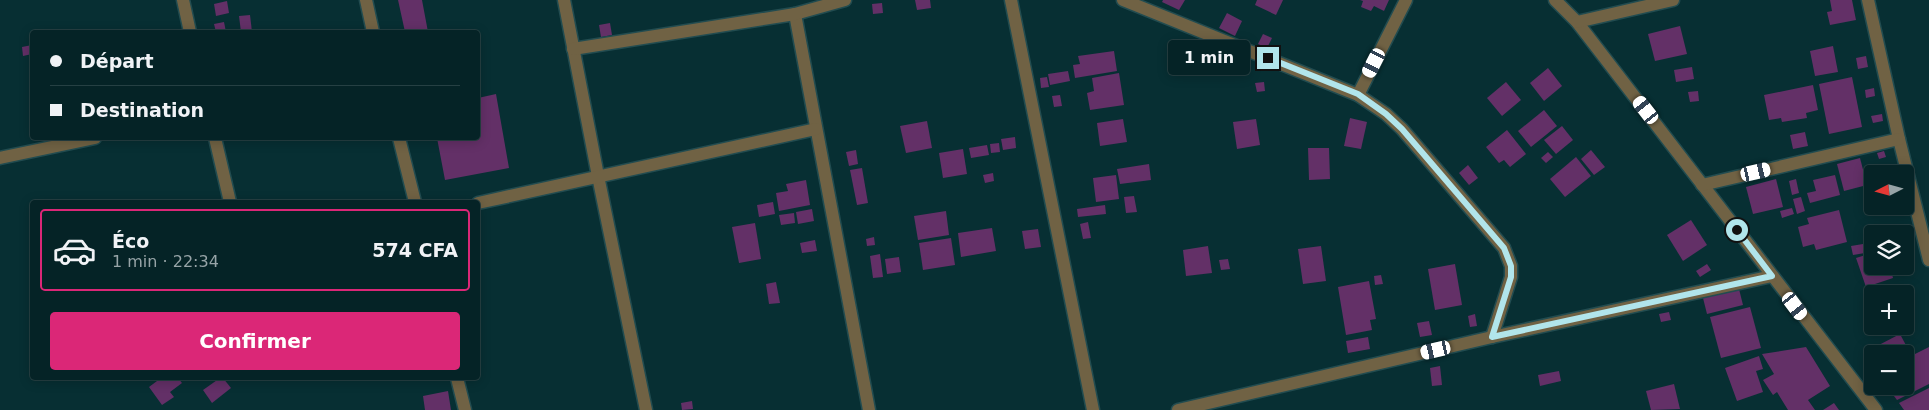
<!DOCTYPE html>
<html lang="fr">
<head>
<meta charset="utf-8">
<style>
	body { margin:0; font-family:"DejaVu Sans",sans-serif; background:#132f32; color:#f1f3f6; height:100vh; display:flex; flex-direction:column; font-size:19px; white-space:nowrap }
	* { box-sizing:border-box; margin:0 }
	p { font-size:16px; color:#97a4a7 }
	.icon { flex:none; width:28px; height:28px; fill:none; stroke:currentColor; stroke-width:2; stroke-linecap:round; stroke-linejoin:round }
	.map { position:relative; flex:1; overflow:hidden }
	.details { position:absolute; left:30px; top:200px; width:450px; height:180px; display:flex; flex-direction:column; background:#052326; border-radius:5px; box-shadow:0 2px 12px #0003,0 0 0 1px #264043 }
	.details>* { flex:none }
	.banner { position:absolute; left:30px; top:30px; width:450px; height:110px; border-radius:5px; box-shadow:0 2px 12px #0003,0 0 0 1px #264043; display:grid; align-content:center; height:110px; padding:0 20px; background:#052326 }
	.needle { width:32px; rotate:264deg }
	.tools { position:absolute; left:1864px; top:165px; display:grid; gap:10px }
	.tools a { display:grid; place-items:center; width:50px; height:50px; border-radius:5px; background:#052326; box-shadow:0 2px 12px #0003,0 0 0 1px #264043; font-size:25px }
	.end { position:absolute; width:22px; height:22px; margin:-11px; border:6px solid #b1e5eb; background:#111; box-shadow:0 0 0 2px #111 }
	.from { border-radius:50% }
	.bubble { position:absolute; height:35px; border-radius:5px; background:#052326; box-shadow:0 2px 12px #0003,0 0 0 1px #264043; font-size:16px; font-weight:800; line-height:35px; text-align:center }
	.car { position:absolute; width:15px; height:30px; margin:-15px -8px; border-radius:6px; box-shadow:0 0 4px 1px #0007; background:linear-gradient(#fff 24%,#345 0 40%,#fff 0 76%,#345 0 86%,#fff 0) }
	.banner b { display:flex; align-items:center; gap:18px; height:48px; font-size:19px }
	.banner b+b { border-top:1px solid #264043 }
	.banner i { width:12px; height:12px; background:#f1f3f6 }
	ul { padding:9px 0 0; list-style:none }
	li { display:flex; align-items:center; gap:15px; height:82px; margin:0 10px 8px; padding:0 10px; border:2px solid transparent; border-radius:5px }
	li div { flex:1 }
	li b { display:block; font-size:19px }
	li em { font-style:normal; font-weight:800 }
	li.active { border-color:#db2777 }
	li>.icon { width:45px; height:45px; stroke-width:1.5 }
	.primary-button { display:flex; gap:10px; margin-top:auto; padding:10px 20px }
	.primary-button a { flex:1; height:58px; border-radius:5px; background:#db2777; color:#fff; font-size:20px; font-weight:800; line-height:58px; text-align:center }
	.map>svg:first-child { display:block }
	.building { fill:#633067 }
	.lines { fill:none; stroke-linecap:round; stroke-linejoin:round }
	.minor-casing { stroke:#224c50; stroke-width:15 }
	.minor { stroke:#706244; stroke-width:12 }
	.route { stroke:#b1e5eb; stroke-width:6 }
</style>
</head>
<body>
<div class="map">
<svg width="1929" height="410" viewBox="0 0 1929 410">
	<rect width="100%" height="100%" fill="#072f33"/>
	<!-- building -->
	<g class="building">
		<polygon points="398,0 422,0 428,32 405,32"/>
		<polygon points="915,0 930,0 931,8 917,10"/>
		<polygon points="1163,0 1185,0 1179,10 1162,2"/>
		<polygon points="1257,0 1283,0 1276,15 1255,5"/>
		<polygon points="1360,0 1389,0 1384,11 1374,6 1371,11 1361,7 1363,1"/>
		<polygon points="1830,0 1852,0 1856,20 1830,25 1827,12 1832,11"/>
		<polygon points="227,1 229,13 216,16 214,4"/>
		<polygon points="882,3 883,13 873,14 872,4"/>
		<polygon points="1227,13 1242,21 1235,36 1219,28"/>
		<polygon points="250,15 252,32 241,32 239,16"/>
		<polygon points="224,22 226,32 216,32 214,24"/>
		<polygon points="610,23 612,35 601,37 599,25"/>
		<polygon points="1680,26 1687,54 1655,61 1648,34"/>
		<polygon points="1263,34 1272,38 1267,48 1258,44"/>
		<polygon points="32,45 32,54 23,56 22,47"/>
		<polygon points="1833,46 1838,72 1815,76 1810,51"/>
		<polygon points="1114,51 1117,71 1075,78 1073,65 1080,64 1078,56"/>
		<polygon points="1866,56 1868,67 1858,69 1856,58"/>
		<polygon points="1692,67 1694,79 1676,82 1674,70"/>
		<polygon points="1548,68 1562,86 1544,101 1530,83"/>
		<polygon points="1068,71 1070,81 1050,85 1048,74"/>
		<polygon points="1119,73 1124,105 1090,110 1087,93 1094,91 1092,78"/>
		<polygon points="1047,77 1049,87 1041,88 1040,78"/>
		<polygon points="1852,77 1862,127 1829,134 1819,84"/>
		<polygon points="1264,82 1265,91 1257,92 1255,83"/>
		<polygon points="1506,82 1521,100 1502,116 1487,98"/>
		<polygon points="1813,85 1818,110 1806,113 1807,118 1782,122 1781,118 1769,120 1764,95"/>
		<polygon points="1874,88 1875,96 1866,98 1865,90"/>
		<polygon points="1698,91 1699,101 1690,102 1688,92"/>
		<polygon points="496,94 509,168 445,180 437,138 478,138 478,98"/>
		<polygon points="1060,95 1062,106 1054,107 1052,96"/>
		<polygon points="1544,110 1557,126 1531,147 1518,131"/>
		<polygon points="1882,114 1883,121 1873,123 1871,116"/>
		<polygon points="1350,118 1367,122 1361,149 1344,146"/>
		<polygon points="1123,119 1127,142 1100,146 1097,123"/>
		<polygon points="1256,119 1260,145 1237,149 1233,122"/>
		<polygon points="927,121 932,148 906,153 900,126"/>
		<polygon points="1562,126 1573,140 1556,154 1544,140"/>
		<polygon points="1507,130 1526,154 1510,167 1504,160 1499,163 1486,147"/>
		<polygon points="1805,132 1808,146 1793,149 1790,135"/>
		<polygon points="1015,137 1016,148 1003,150 1001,139"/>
		<polygon points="999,143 1000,152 991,153 990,144"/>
		<polygon points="987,145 989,155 971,158 969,148"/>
		<polygon points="1308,148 1329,148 1330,179 1309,180"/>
		<polygon points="963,149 967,174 943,178 939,153"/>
		<polygon points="856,150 858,164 849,166 846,152"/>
		<polygon points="1591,150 1605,167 1594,175 1581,159"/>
		<polygon points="1884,151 1886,157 1879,159 1877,153"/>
		<polygon points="1548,152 1553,157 1546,163 1541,158"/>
		<polygon points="1576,157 1591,176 1565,197 1550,179"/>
		<polygon points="1860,158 1867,185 1844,191 1837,164"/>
		<polygon points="1149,164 1151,180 1120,184 1117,169"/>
		<polygon points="1468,165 1478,178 1469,185 1459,173"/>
		<polygon points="862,168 868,203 857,205 850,170"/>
		<polygon points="993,173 994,181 985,183 983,175"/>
		<polygon points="1116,175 1119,199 1096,202 1093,178"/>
		<polygon points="1835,175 1840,195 1810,203 1807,193 1816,191 1813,180"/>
		<polygon points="1776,179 1783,207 1753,214 1746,187"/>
		<polygon points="1796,179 1799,193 1792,195 1789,181"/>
		<polygon points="806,180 810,205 779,211 776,193 788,191 786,184"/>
		<polygon points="1134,196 1137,212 1126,213 1124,197"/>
		<polygon points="1801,197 1805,211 1797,214 1793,199"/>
		<polygon points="773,202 775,214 759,217 757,205"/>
		<polygon points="1105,205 1106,214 1078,217 1077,209"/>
		<polygon points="1792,208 1794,214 1782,218 1780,211"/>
		<polygon points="812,209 814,221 798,224 796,212"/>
		<polygon points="1839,210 1847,242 1816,250 1814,244 1803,247 1798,227 1809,224 1807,218"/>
		<polygon points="946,211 949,235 918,240 914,216"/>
		<polygon points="794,213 795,223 781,225 779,215"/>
		<polygon points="1691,220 1707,245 1683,261 1667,235"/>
		<polygon points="1088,222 1091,238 1083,239 1080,224"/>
		<polygon points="755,223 761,259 739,263 732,227"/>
		<polygon points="992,228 996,251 961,257 958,233"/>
		<polygon points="1038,229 1041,247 1025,249 1022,231"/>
		<polygon points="874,237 875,245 867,246 866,239"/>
		<polygon points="951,238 955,265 923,270 919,243"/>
		<polygon points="815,240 817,251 802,253 800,243"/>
		<polygon points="1863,244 1865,253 1853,255 1851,246"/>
		<polygon points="1208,246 1212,273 1186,276 1183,250"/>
		<polygon points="1321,246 1326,281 1303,284 1298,249"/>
		<polygon points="1872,253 1872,266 1890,266 1893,278 1866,287 1856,258"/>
		<polygon points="880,254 883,277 873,278 870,256"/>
		<polygon points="899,257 901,272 887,274 885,259"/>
		<polygon points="1228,259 1230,269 1221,270 1219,260"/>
		<polygon points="1455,264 1462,305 1435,310 1428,269"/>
		<polygon points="1707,264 1711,270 1700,277 1696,271"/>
		<polygon points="1381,275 1383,284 1375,285 1374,276"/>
		<polygon points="1369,281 1376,319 1370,320 1372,330 1346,335 1338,287"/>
		<polygon points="776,282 780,303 769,304 766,284"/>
		<polygon points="1739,289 1743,305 1707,314 1703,298"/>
		<polygon points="1750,307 1761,348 1721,358 1710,317"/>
		<polygon points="1669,312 1671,320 1661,322 1659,314"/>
		<polygon points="1475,314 1477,326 1470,327 1468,316"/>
		<polygon points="1429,321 1432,335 1420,337 1417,323"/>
		<polygon points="1900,334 1909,351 1905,354 1881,354 1877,346"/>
		<polygon points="1368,337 1370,349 1348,353 1346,341"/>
		<polygon points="1806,347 1830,386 1808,400 1815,410 1788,410 1777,392 1773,395 1763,380 1774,374 1762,354"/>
		<polygon points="1929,347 1929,384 1897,400 1891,392 1905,386 1905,359"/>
		<polygon points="1759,356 1763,369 1756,371 1763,392 1737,401 1725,368"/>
		<polygon points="1440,366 1442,385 1432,386 1430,368"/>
		<polygon points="1559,371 1561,381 1540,386 1538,375"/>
		<polygon points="161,378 178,378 182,383 170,392 174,397 162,405 149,387"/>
		<polygon points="220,378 223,378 231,388 212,403 203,390"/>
		<polygon points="1674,384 1680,409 1651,410 1646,391"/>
		<polygon points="1929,388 1929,410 1904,410 1899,403"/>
		<polygon points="448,391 451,410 425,410 423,396"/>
		<polygon points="692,401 693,409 682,410 681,403"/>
		<polygon points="1834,403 1839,410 1823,410"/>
	</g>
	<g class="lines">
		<defs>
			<g id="minor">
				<polyline points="183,0 190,32"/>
				<polyline points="366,0 373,32"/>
				<polyline points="564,0 598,176 646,410"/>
				<polyline points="1011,0 1093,410"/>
				<polyline points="1123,0 1358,95 1386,114 1402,129 1504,248 1511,266 1511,277 1492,337"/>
				<polyline points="1555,0 1577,22 1876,410"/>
				<polyline points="1868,0 1899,139 1929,260"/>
				<polyline points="795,14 869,410"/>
				<polyline points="1577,22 1673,0"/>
				<polyline points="573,49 795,14 845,0"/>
				<polyline points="1358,95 1406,0"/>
				<polyline points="215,138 230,202"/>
				<polyline points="399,138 415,202"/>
				<polyline points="0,158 95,138"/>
				<polyline points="1702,185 1899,139"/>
				<polyline points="478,203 816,129"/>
				<polyline points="457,378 465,410"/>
				<polyline points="1178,410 1492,337 1772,276"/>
			</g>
		</defs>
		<!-- minor casing -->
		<use href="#minor" class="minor-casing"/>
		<!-- minor -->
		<use href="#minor" class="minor"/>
	</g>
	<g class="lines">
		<!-- route -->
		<polyline class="route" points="1268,58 1358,94 1386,114 1402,129 1504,248 1511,266 1511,277 1492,337 1772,276 1737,230"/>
	</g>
</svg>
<div class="tools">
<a><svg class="needle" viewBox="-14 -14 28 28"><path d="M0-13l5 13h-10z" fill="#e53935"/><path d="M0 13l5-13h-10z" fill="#97a4a7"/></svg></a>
<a><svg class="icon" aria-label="layers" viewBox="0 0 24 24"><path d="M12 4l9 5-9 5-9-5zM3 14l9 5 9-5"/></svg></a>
<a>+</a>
<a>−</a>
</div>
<i class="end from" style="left:1737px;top:230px"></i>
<i class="end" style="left:1268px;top:58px"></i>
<div class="bubble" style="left:1168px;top:40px;width:82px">1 min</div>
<i class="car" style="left:1374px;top:63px;rotate:207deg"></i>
<i class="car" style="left:1646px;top:110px;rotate:322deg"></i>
<i class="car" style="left:1756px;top:172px;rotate:77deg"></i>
<i class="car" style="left:1795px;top:306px;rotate:143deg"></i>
<i class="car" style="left:1436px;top:350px;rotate:257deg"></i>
<div class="banner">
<b><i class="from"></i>Départ</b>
<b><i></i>Destination</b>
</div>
<section class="details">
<ul>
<li class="active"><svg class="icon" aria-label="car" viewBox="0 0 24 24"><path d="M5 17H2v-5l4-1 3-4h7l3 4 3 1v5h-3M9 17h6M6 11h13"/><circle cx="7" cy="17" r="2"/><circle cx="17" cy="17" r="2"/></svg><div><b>Éco</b><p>1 min · 22:34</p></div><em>574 CFA</em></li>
</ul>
<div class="primary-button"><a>Confirmer</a></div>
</section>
</div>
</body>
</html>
